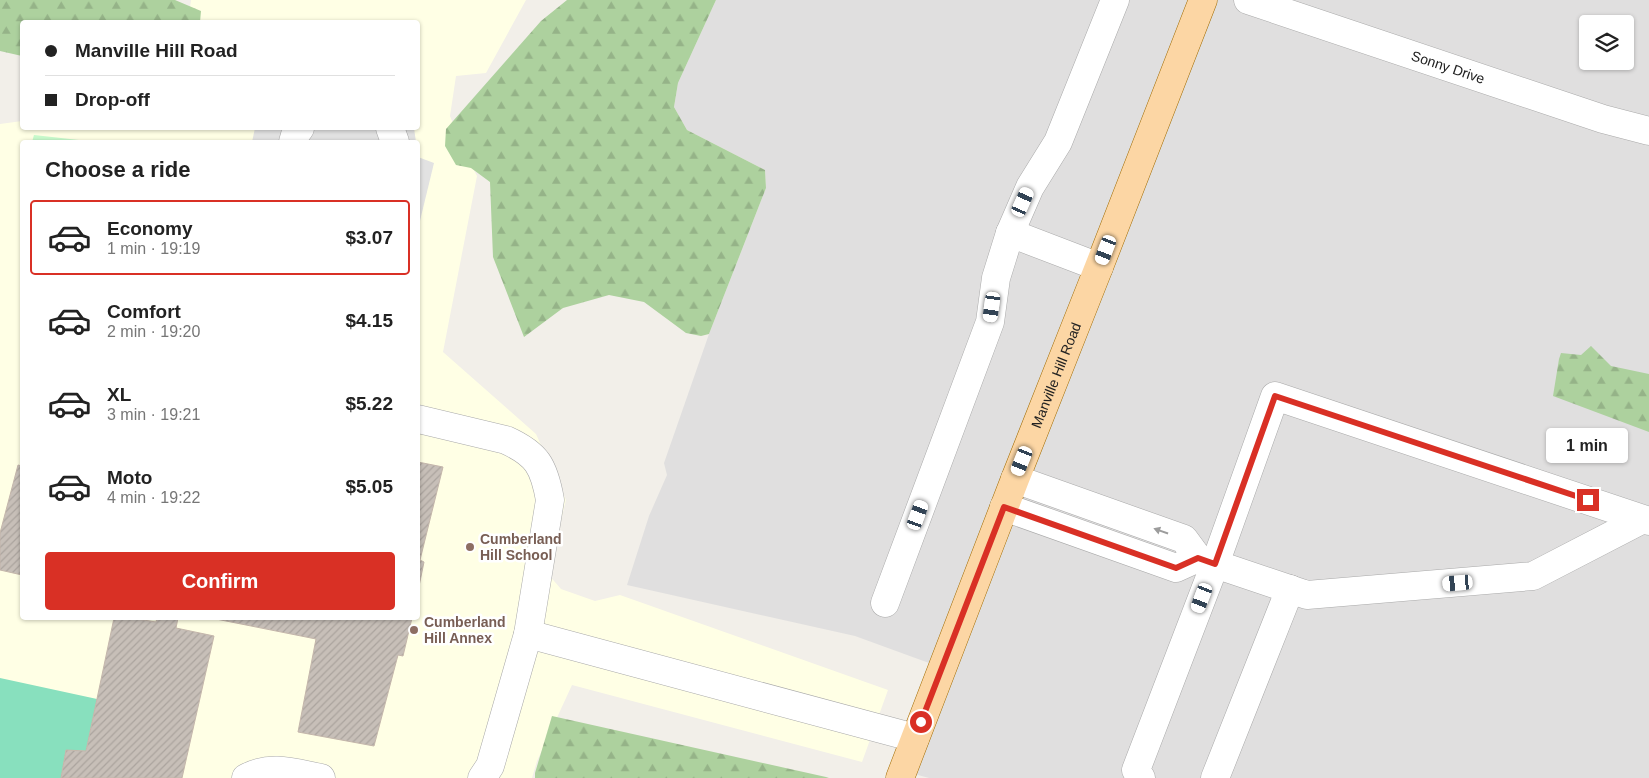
<!DOCTYPE html>
<html lang="en">
<head>
<meta charset="utf-8">
<style>
	body { margin:0; font-family:Helvetica,sans-serif; background:#f6f6f6; color:#222; height:100vh; display:flex; flex-direction:column; font-size:19px; white-space:nowrap }
	* { box-sizing:border-box; margin:0 }
	p { font-size:16px; color:#767676 }
	.icon { flex:none; width:28px; height:28px; fill:none; stroke:currentColor; stroke-width:2; stroke-linecap:round; stroke-linejoin:round }
	.map { position:relative; flex:1; overflow:hidden }
	.details { position:absolute; left:20px; top:140px; width:400px; height:480px; display:flex; flex-direction:column; background:#fff; border-radius:5px; box-shadow:0 1px 4px #0004 }
	.details>* { flex:none }
	.guide { position:absolute; left:20px; top:20px; width:400px; height:110px; border-radius:5px; box-shadow:0 1px 4px #0004; display:grid; align-content:center; height:110px; padding:0 25px; background:#fff }
	.tools { position:absolute; left:1579px; top:15px; display:grid; gap:10px }
	.tools a { display:grid; place-items:center; width:55px; height:55px; border-radius:5px; background:#fff; box-shadow:0 1px 4px #0004; font-size:25px }
	.end { position:absolute; width:22px; height:22px; margin:-11px; border:6px solid #d93025; background:#fff; box-shadow:0 0 0 2px #fff }
	.from { border-radius:50% }
	.bubble { position:absolute; height:35px; border-radius:5px; background:#fff; box-shadow:0 1px 4px #0004; font-size:16px; font-weight:800; line-height:35px; text-align:center }
	.car { position:absolute; width:15px; height:30px; margin:-15px -8px; border-radius:6px; box-shadow:0 0 4px 1px #0007; background:linear-gradient(#fff 24%,#345 0 40%,#fff 0 76%,#345 0 86%,#fff 0) }
	.guide b { display:flex; align-items:center; gap:18px; height:48px; font-size:19px }
	.guide b+b { border-top:1px solid #e0e0e0 }
	.guide i { width:12px; height:12px; background:#222 }
	ul { padding:0; list-style:none }
	li { display:flex; align-items:center; gap:15px; height:75px; margin:0 10px 8px; padding:0 15px; border:2px solid transparent; border-radius:5px }
	li div { flex:1 }
	li b { display:block; font-size:19px }
	li em { font-style:normal; font-weight:800 }
	li.selected { border-color:#d93025 }
	li>.icon { width:45px; height:45px; stroke-width:1.5 }
	h2 { padding:0 25px; font-size:22px; line-height:60px }
	.action { display:flex; gap:10px; margin-top:auto; padding:10px 25px }
	.action a { flex:1; height:58px; border-radius:5px; background:#d93025; color:#fff; font-size:20px; font-weight:800; line-height:58px; text-align:center }
	.map>svg:first-child { display:block }
	.residential { fill:#e0dfdf; fill-rule:evenodd }
	.education { fill:#ffffe5; fill-rule:evenodd }
	.forest { fill:url(#forest-firs) }
	.park { fill:url(#park-tufts) }
	.pitch { fill:#88e0be }
	.parking { fill:#e2e2e2 }
	.building { fill:url(#building-hatch); stroke:#c4b6ab }
	.lines { fill:none; stroke-linecap:round; stroke-linejoin:round }
	.minor-casing { stroke:#a9a9a9; stroke-width:29 }
	.major-casing { stroke:#a06b00; stroke-width:29 }
	.minor { stroke:#fff; stroke-width:28 }
	.major { stroke:#fcd6a4; stroke-width:28 }
	.oneway { fill:#9c9c9c }
	.route { stroke:#d93025; stroke-width:6 }
	.education-dot { fill:#8d6e63; stroke:#fff; stroke-width:2 }
	.labels { text-anchor:middle; dominant-baseline:central; stroke-width:5; stroke-linejoin:round; paint-order:stroke }
	.street-label { font-size:14px; fill:#222; stroke:#fff }
	.education-label { font-size:14px; font-weight:bold; fill:#785e54; stroke:#fff; text-anchor:start }
</style>
</head>
<body>
<div class="map">
<svg width="1649" height="778" viewBox="0 0 1649 778">
	<defs>
		<pattern id="forest-firs" width="22" height="20" patternUnits="userSpaceOnUse" patternTransform="scale(1.25)"><rect width="22" height="20" fill="#add19e"/><path d="M5 1l3.5 6h-7zM16 11l3.5 6h-7z" fill="#95b388"/></pattern>
		<pattern id="park-tufts" width="24" height="20" patternUnits="userSpaceOnUse" patternTransform="scale(1.25)"><rect width="24" height="20" fill="#c8facc"/><path d="M3 7l-1-3M5 7V3M7 7l1-3M15 17l-1-3M17 17v-4M19 17l1-3" fill="none" stroke="#acd6af"/></pattern>
		<pattern id="building-hatch" width="6" height="6" patternUnits="userSpaceOnUse" patternTransform="scale(1.25)"><rect width="6" height="6" fill="#c7bfb8"/><path d="M-1 1l2-2M0 6l6-6M5 7l2-2" fill="none" stroke="#aba49e"/></pattern>
	</defs>
	<rect width="100%" height="100%" fill="#f2efe9"/>
	<!-- residential -->
	<path class="residential" d="M716,0h933v778h-720l-33,-9 34,-96 -1,-10 -74,-27 -228,-51 22,-69 18,-41 -3,-12 45,-129 57,-146 -1,-18 -78,-40 -13,-23 4,-24zM1588,24h37v37h-37z"/>
	<!-- education -->
	<path class="education" d="M191,0h335l-40,73 -30,3 -6,40 14,35 13,25 -34,176 93,82 30,66 -18,74 13,15 34,12 25,-6 268,95 -26,72 -290,-77 -35,76 -5,17h-532v-654l22,-3v7h396v-106h-230zM22,142h396v476h-396z"/>
	<!-- forest -->
	<g class="forest">
		<polygon points="0,0 175,0 201,11 200,22 22,22 22,56 0,51"/>
		<polygon points="567,0 716,0 678,83 674,107 687,130 765,170 766,188 709,334 701,336 686,333 644,302 609,295 563,308 524,337 493,257 490,182 471,168 456,165 445,146 446,129 541,21"/>
		<polygon points="1591,346 1611,366 1649,374 1649,432 1553,396 1559,359 1561,353 1581,355"/>
		<polygon points="552,716 826,777 829,778 535,778 535,773"/>
	</g>
	<!-- park -->
	<polygon class="park" points="34,135 97,142 32,142"/>
	<!-- pitch -->
	<polygon class="pitch" points="0,678 97,699 86,751 66,750 61,778 0,778"/>
	<!-- parking -->
	<g class="parking">
		<polygon points="255,128 414,128 416,142 252,142"/>
		<polygon points="418,157 434,163 418,229"/>
	</g>
	<!-- building -->
	<g class="building">
		<polygon points="418,462 443,467 420,560 424,562 418,591"/>
		<polygon points="18,465 22,466 22,575 0,570 0,533"/>
		<polygon points="114,618 131,618 156,622 157,618 178,618 176,628 214,636 182,778 61,778 66,750 86,751"/>
		<polygon points="211,618 412,618 403,656 398,655 374,746 298,732 316,639"/>
	</g>
	<g class="lines">
		<defs>
			<g id="minor">
				<path id="s1" d="M1248,0l355,119 46,12"/>
				<polyline points="390,128 395,142"/>
				<polyline points="293,142 295,135 300,128"/>
				<polyline points="1010,233 1099,267"/>
				<path d="M418,419l88,21c31,14 38,26 44,60l-22,134"/>
				<polyline points="1015,479 1184,539 1198,558 1215,564 1136,770 1141,778"/>
				<polyline points="1004,507 1176,568 1198,558"/>
				<polyline points="1643,519 1533,576 1307,595 1215,564 1275,396 1649,521"/>
				<polyline points="885,603 990,322 996,278 1010,233 1030,187 1058,142 1115,0"/>
				<path d="M246,778c25,-14 49,-5 75,0"/>
				<polyline points="482,778 490,766 528,634 915,738"/>
				<polyline points="1215,778 1290,589"/>
			</g>
			<g id="major">
				<path id="s2" d="M900,778l115,-299 84,-212 104,-267"/>
			</g>
		</defs>
		<!-- minor casing -->
		<use href="#minor" class="minor-casing"/>
		<!-- major casing -->
		<use href="#major" class="major-casing"/>
		<!-- minor -->
		<use href="#minor" class="minor"/>
		<!-- major -->
		<use href="#major" class="major"/>
	</g>
	<!-- one-way arrows -->
	<defs><path id="oneway-solid" d="M-6-.8H1V-3.2L6.5 0L1 3.2V.8H-6Z" transform="scale(1.25)"/></defs>
	<use class="oneway" href="#oneway-solid" transform="translate(1161 531) rotate(-161)"/>
	<g class="lines">
		<!-- route -->
		<polyline class="route" points="921,722 1004,507 1176,568 1198,558 1215,564 1275,396 1588,500"/>
	</g>
	<!-- markers -->
	<g class="education-dot">
		<circle cx="470" cy="547" r="5"/>
		<circle cx="414" cy="630" r="5"/>
	</g>
	<g class="labels">
		<!-- street labels -->
		<g class="street-label">
			<text stroke="none"><textPath href="#s1" startOffset="211">Sonny Drive</textPath></text>
			<text stroke="none"><textPath href="#s2" startOffset="432">Manville Hill Road</textPath></text>
		</g>
		<!-- education labels -->
		<g class="education-label">
			<text x="480" y="539">Cumberland<tspan x="480" dy="16">Hill School</tspan></text>
			<text x="424" y="622">Cumberland<tspan x="424" dy="16">Hill Annex</tspan></text>
		</g>
	</g>
</svg>
<div class="tools">
<a><svg class="icon" aria-label="layers" viewBox="0 0 24 24"><path d="M12 4l9 5-9 5-9-5zM3 14l9 5 9-5"/></svg></a>
</div>
<i class="end from" style="left:921px;top:722px"></i>
<i class="end" style="left:1588px;top:500px"></i>
<div class="bubble" style="left:1546px;top:428px;width:82px">1 min</div>
<i class="car" style="left:1023px;top:202px;rotate:24deg"></i>
<i class="car" style="left:1106px;top:250px;rotate:201deg"></i>
<i class="car" style="left:992px;top:307px;rotate:188deg"></i>
<i class="car" style="left:1022px;top:461px;rotate:202deg"></i>
<i class="car" style="left:918px;top:515px;rotate:20deg"></i>
<i class="car" style="left:1458px;top:583px;rotate:265deg"></i>
<i class="car" style="left:1202px;top:598px;rotate:201deg"></i>
<div class="guide">
<b><i class="from"></i>Manville Hill Road</b>
<b><i></i>Drop-off</b>
</div>
<section class="details">
<h2>Choose a ride</h2>
<ul>
<li class="selected"><svg class="icon" aria-label="car" viewBox="0 0 24 24"><path d="M5 17H2v-5l4-1 3-4h7l3 4 3 1v5h-3M9 17h6M6 11h13"/><circle cx="7" cy="17" r="2"/><circle cx="17" cy="17" r="2"/></svg><div><b>Economy</b><p>1 min · 19:19</p></div><em>$3.07</em></li>
<li><svg class="icon" aria-label="car" viewBox="0 0 24 24"><path d="M5 17H2v-5l4-1 3-4h7l3 4 3 1v5h-3M9 17h6M6 11h13"/><circle cx="7" cy="17" r="2"/><circle cx="17" cy="17" r="2"/></svg><div><b>Comfort</b><p>2 min · 19:20</p></div><em>$4.15</em></li>
<li><svg class="icon" aria-label="car" viewBox="0 0 24 24"><path d="M5 17H2v-5l4-1 3-4h7l3 4 3 1v5h-3M9 17h6M6 11h13"/><circle cx="7" cy="17" r="2"/><circle cx="17" cy="17" r="2"/></svg><div><b>XL</b><p>3 min · 19:21</p></div><em>$5.22</em></li>
<li><svg class="icon" aria-label="car" viewBox="0 0 24 24"><path d="M5 17H2v-5l4-1 3-4h7l3 4 3 1v5h-3M9 17h6M6 11h13"/><circle cx="7" cy="17" r="2"/><circle cx="17" cy="17" r="2"/></svg><div><b>Moto</b><p>4 min · 19:22</p></div><em>$5.05</em></li>
</ul>
<div class="action"><a>Confirm</a></div>
</section>
</div>
</body>
</html>
